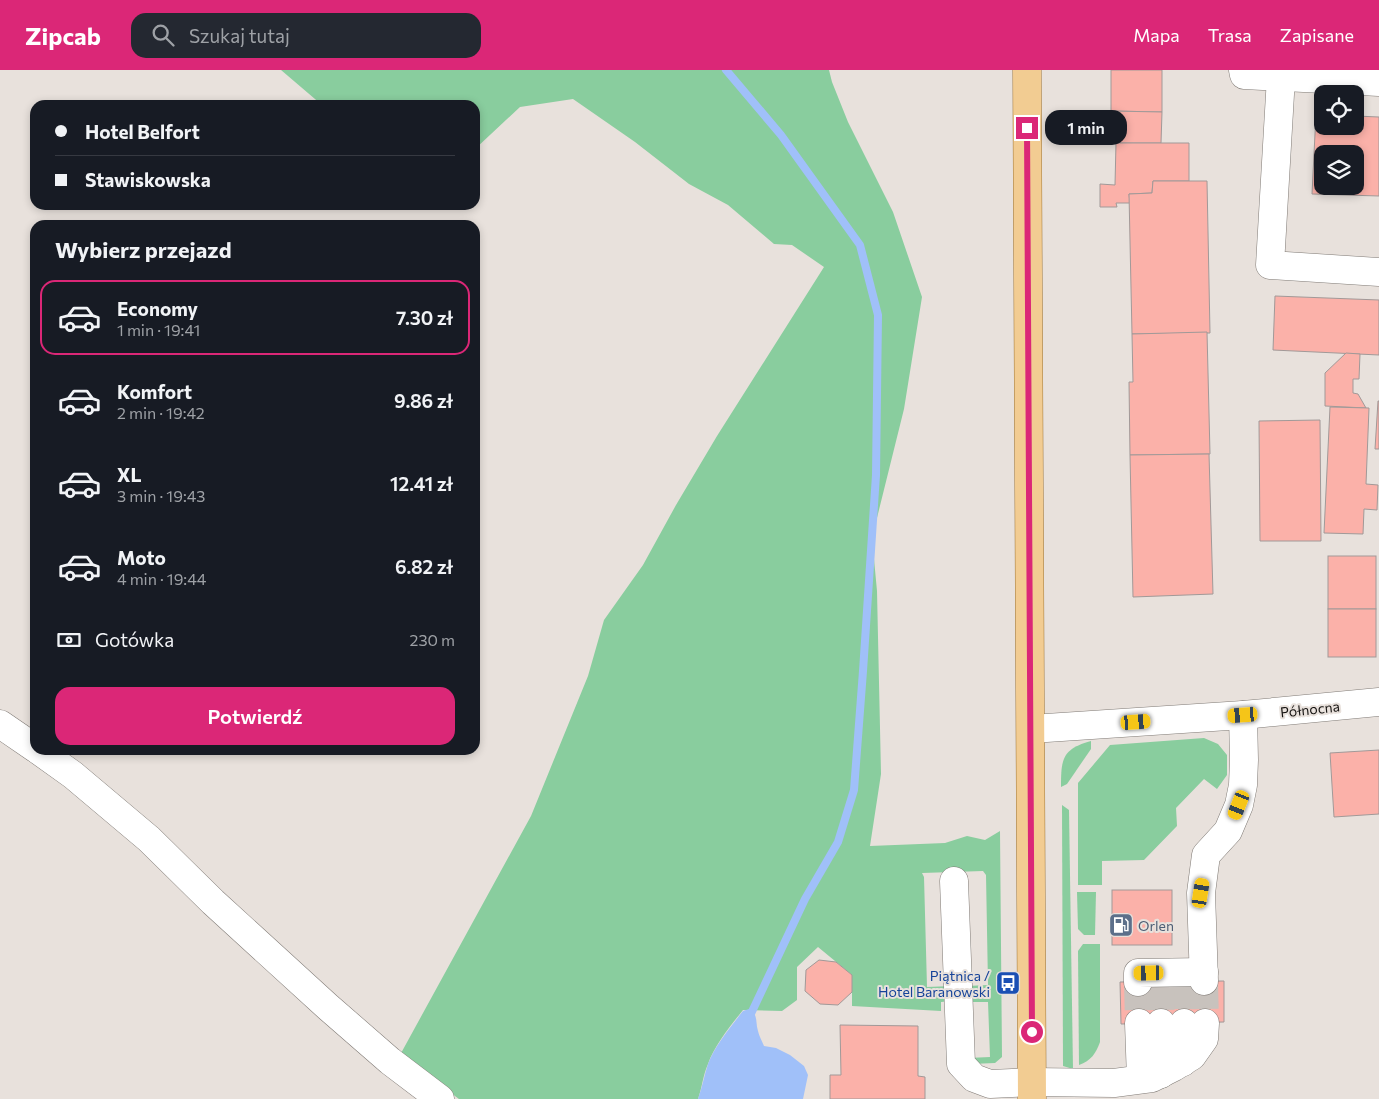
<!DOCTYPE html>
<html lang="pl">
<head>
<meta charset="utf-8">
<style>
	body { margin:0; font-family:Commissioner,sans-serif; background:#242831; color:#f1f3f6; height:100vh; display:flex; flex-direction:column; font-size:19px; white-space:nowrap }
	* { box-sizing:border-box; margin:0 }
	p { font-size:16px; color:#9ea1a6 }
	.icon { flex:none; width:28px; height:28px; fill:none; stroke:currentColor; stroke-width:2; stroke-linecap:round; stroke-linejoin:round }
	.map { position:relative; flex:1; overflow:hidden }
	.sheet { position:absolute; left:30px; top:150px; width:450px; height:535px; display:flex; flex-direction:column; background:#171b24; border-radius:15px; box-shadow:0 2px 8px #0003 }
	.sheet>* { flex:none }
	.banner { position:absolute; left:30px; top:30px; width:450px; height:110px; border-radius:15px; box-shadow:0 2px 8px #0003; display:grid; align-content:center; height:110px; padding:0 25px; background:#171b24 }
	.fabs { position:absolute; left:1314px; top:15px; display:grid; gap:10px }
	.fabs a { display:grid; place-items:center; width:50px; height:50px; border-radius:10px; background:#171b24; box-shadow:0 2px 8px #0003; font-size:25px }
	.end { position:absolute; width:22px; height:22px; margin:-11px; border:6px solid #db2777; background:#fff; box-shadow:0 0 0 2px #fff }
	.from { border-radius:50% }
	.bubble { position:absolute; height:35px; border-radius:15px; background:#171b24; box-shadow:0 2px 8px #0003; font-size:16px; font-weight:600; line-height:35px; text-align:center }
	.car { position:absolute; width:15px; height:30px; margin:-15px -8px; border-radius:6px; box-shadow:0 0 4px 1px #0007; background:linear-gradient(#f5c518 24%,#345 0 40%,#f5c518 0 76%,#345 0 86%,#f5c518 0) }
	.banner b { display:flex; align-items:center; gap:18px; height:48px; font-size:19px }
	.banner b+b { border-top:1px solid #363941 }
	.banner i { width:12px; height:12px; background:#f1f3f6 }
	ul { padding:0; list-style:none }
	li { display:flex; align-items:center; gap:15px; height:75px; margin:0 10px 8px; padding:0 15px; border:2px solid transparent; border-radius:15px }
	li div { flex:1 }
	li b { display:block; font-size:19px }
	li em { font-style:normal; font-weight:600 }
	li.on { border-color:#db2777 }
	li>.icon { width:45px; height:45px; stroke-width:1.5 }
	h2 { padding:0 25px; font-size:22px; line-height:60px }
	.pay { display:flex; align-items:center; gap:12px; height:55px; padding:0 25px; font-size:19px }
	.pay p { margin-inline-start:auto }
	.button { display:flex; gap:10px; margin-top:auto; padding:10px 25px }
	.button a { flex:1; height:58px; border-radius:15px; background:#db2777; color:#fff; font-size:20px; font-weight:600; line-height:58px; text-align:center }
	header { display:flex; align-items:center; gap:30px; box-sizing:border-box; height:70px; padding:0 25px; background:#db2777; color:#fff }
	header strong { font-size:24px }
	nav { display:flex; gap:28px; margin-inline-start:auto; font-size:18px }
	.search { width:350px; height:45px; background:#242831; display:flex; align-items:center; gap:12px; box-sizing:border-box; padding:0 18px; border-radius:15px; color:#9ea1a6; font-size:19px }
	.map>svg:first-child { display:block }
	.green { fill:#89cd9e }
	.water { fill:#a0c0f9 }
	.lines { fill:none; stroke-linecap:round; stroke-linejoin:round }
	.stream { stroke:#a0c0f9; stroke-width:8 }
	.building { fill:#fbb1a9; stroke:#a19998; fill-rule:evenodd }
	.minor-tunnel { stroke:#c8c2bd; stroke-width:28; stroke-dasharray:28 14; stroke-linecap:butt }
	.minor-casing { stroke:#807b76; stroke-width:29 }
	.major-casing { stroke:#9e7536; stroke-width:29 }
	.minor { stroke:#fff; stroke-width:28 }
	.major { stroke:#f2cc92; stroke-width:28 }
	.route { stroke:#db2777; stroke-width:6 }
	.labels { text-anchor:middle; dominant-baseline:central; stroke-width:4; stroke-linejoin:round; paint-order:stroke }
	.street-label { font-size:14px; fill:#141210; stroke:#e8e1dc }
	.service-label { font-size:14px; fill:#4e5e75; stroke:#e8e1dc; text-anchor:start }
	.transit-label { font-size:14px; fill:#164399; stroke:#e8e1dc; text-anchor:end }
</style>
</head>
<body>
<header>
<strong>Zipcab</strong>
<div class="search"><svg class="icon" aria-label="search" viewBox="0 0 24 24"><circle cx="10" cy="10" r="6"/><path d="M15 15l6 6"/></svg>Szukaj tutaj</div>
<nav><a>Mapa</a><a>Trasa</a><a>Zapisane</a></nav>
</header>
<div class="map">
<svg width="1379" height="1029" viewBox="0 0 1379 1029">
	<rect width="100%" height="100%" fill="#e8e1dc"/>
	<!-- green -->
	<g class="green">
		<path d="M281,0h548l3,12 16,40 45,90 29,85 -18,112 -32,129 5,53 4,183 -11,72 75,-3 22,-7 18,4 15,-9 2,226 -7,6 -24,1 -3,-6 22,-1 -2,-55h-21v-16l21,-1 -2,-110 -3,-4 -61,2 2,4 3,110 25,-1v15l-11,1v9l-89,-5v-31l-34,-28 -21,20v33l-15,11 -39,-1c-12,15 -29,36 -35,54 -5,11 -6,24 -10,35h-239l-59,-44 131,-239 57,-140 16,-56 39,-55 33,-60 41,-69 107,-169 -32,-22 -18,-1 -46,-39 -39,-21 -54,-42 -62,-43 -53,8 -45,42v-44h-153z"/>
		<polygon points="1204,668 1218,674 1227,685 1227,705 1217,719 1204,709 1176,738 1177,756 1144,790 1102,791 1102,815 1078,815 1078,713 1110,675"/>
		<path d="M1091,671v8l-24,35 -6,3c0,-28 1,-38 30,-46z"/>
		<polygon points="1062,735 1069,740 1073,999 1063,996"/>
		<polygon points="1077,822 1096,822 1095,865 1084,865 1078,859"/>
		<path d="M1083,874h17v98c-4,11 -9,19 -21,23l-1,-114z"/>
	</g>
	<!-- water -->
	<path class="water" d="M749,939c10,6 6,13 9,22 1,5 4,10 6,15l12,2 14,7 14,11 4,9 -5,24h-105c4,-11 6,-23 10,-35 6,-17 24,-39 35,-53z"/>
	<g class="lines">
		<!-- stream -->
		<polyline class="stream" points="726,0 781,65 860,175 878,245 876,405 863,601 854,720 838,772 805,829 748,950"/>
	</g>
	<!-- building -->
	<g class="building">
		<polygon points="1111,0 1162,0 1162,42 1111,41"/>
		<polygon points="1111,41 1162,42 1161,73 1110,73"/>
		<path d="M1316,44l6,1v11h33v-10l24,1v79l-67,-2zM1322,84h33v32h-33z"/>
		<polygon points="1116,73 1189,73 1189,111 1153,111 1152,123 1129,124 1130,133 1116,133 1117,137 1100,137 1100,114 1115,115"/>
		<polygon points="1153,111 1207,111 1210,263 1132,264 1129,124 1152,123"/>
		<polygon points="1275,226 1379,230 1379,285 1273,280"/>
		<polygon points="1207,262 1210,384 1130,385 1129,312 1133,312 1132,264"/>
		<polygon points="1346,283 1360,284 1359,309 1353,309 1353,323 1358,324 1366,338 1325,336 1325,303"/>
		<polygon points="1378,331 1379,331 1379,379 1375,379"/>
		<polygon points="1330,337 1369,338 1366,414 1378,415 1377,440 1364,439 1363,464 1324,463"/>
		<polygon points="1320,350 1321,471 1260,471 1259,351"/>
		<polygon points="1209,384 1213,524 1133,527 1130,385"/>
		<rect x="1328" y="486" width="48" height="53"/>
		<rect x="1328" y="539" width="48" height="48"/>
		<polygon points="1379,680 1379,744 1334,747 1330,683"/>
		<rect x="1112" y="820" width="60" height="55"/>
		<polygon points="819,890 836,892 852,905 852,922 838,935 820,934 805,921 806,900"/>
		<polygon points="1224,911 1224,952 1121,954 1120,912"/>
		<polygon points="840,955 918,956 918,1006 925,1007 925,1029 830,1029 830,1005 841,1005"/>
	</g>
	<g class="lines">
		<!-- minor-tunnel -->
		<g class="minor-tunnel">
			<polyline points="1184,911 1184,953"/>
			<polyline points="1204,911 1205,953"/>
			<polyline points="1138,912 1139,953"/>
			<polyline points="1160,912 1161,953"/>
		</g>
		<defs>
			<g id="minor">
				<polyline points="1243,0 1244,5 1379,12"/>
				<polyline points="1281,7 1270,195 1379,202"/>
				<polyline points="0,654 35,678"/>
				<polyline points="1031,659 1243,645 1379,632"/>
				<polyline points="38,680 73,705 149,769 213,832 328,937 390,991 440,1029"/>
				<polyline points="954,811 961,994 974,1008 990,1014 1032,1012 1114,1013 1152,1008 1174,997 1192,986 1204,969 1205,953"/>
				<polyline points="1204,911 1201,823 1206,785 1228,761 1239,735 1243,715 1244,690 1243,645"/>
				<polyline points="1138,912 1138,903 1204,902"/>
				<polyline points="1139,953 1141,1009"/>
				<polyline points="1161,953 1161,1004"/>
				<polyline points="1183,992 1184,953"/>
			</g>
			<polyline id="major" points="1027,0 1032,1029"/>
		</defs>
		<!-- minor casing -->
		<use href="#minor" class="minor-casing"/>
		<!-- major casing -->
		<use href="#major" class="major-casing"/>
		<!-- minor -->
		<use href="#minor" class="minor"/>
		<!-- major -->
		<use href="#major" class="major"/>
	</g>
	<g class="lines">
		<!-- route -->
		<polyline class="route" points="1027,58 1032,962"/>
	</g>
	<!-- icons -->
	<defs>
		<symbol id="fuel-square" viewBox="-11 -11 22 22"><rect x="-9" y="-9" width="18" height="18" rx="4" fill="#5c6f8a" stroke="#e8e1dc"/><path d="M-5.5-6h7V0h2V4h1.3V-2.5L3-4.5l.8-.8L6-3V5H2.5V1h-1V6h-7ZM-4.2-4.7v3.2H.2V-4.7Z" fill="#fff"/></symbol>
		<symbol id="bus-square" viewBox="-11 -11 22 22"><rect x="-9" y="-9" width="18" height="18" rx="4" fill="#1a4fb4" stroke="#e8e1dc"/><path d="M-5-6H5V4H4V6H2V4H-2V6H-4V4H-5ZM-3.5-4V0h7V-4ZM-3.5 1.2v1.5H-2V1.2ZM2 1.2v1.5H3.5V1.2Z" fill="#fff"/></symbol>
	</defs>
	<g fill-rule="evenodd">
		<use href="#fuel-square" x="1107" y="841" width="28" height="28"/>
		<use href="#bus-square" x="994" y="899" width="28" height="28"/>
	</g>
	<g class="labels">
		<!-- street labels -->
		<g class="street-label">
			<text transform="translate(1310 639) rotate(-6)">Północna</text>
		</g>
		<!-- service labels -->
		<g class="service-label">
			<text x="1138" y="855">Orlen</text>
		</g>
		<!-- transit labels -->
		<g class="transit-label">
			<text x="990" y="905">Piątnica /<tspan x="990" dy="16">Hotel Baranowski</tspan></text>
		</g>
	</g>
</svg>
<div class="fabs">
<a><svg class="icon" aria-label="locate" viewBox="0 0 24 24"><circle cx="12" cy="12" r="6"/><path d="M12 2v4M12 18v4M2 12h4M18 12h4"/></svg></a>
<a><svg class="icon" aria-label="layers" viewBox="0 0 24 24"><path d="M12 4l9 5-9 5-9-5zM3 14l9 5 9-5"/></svg></a>
</div>
<i class="end from" style="left:1032px;top:962px"></i>
<i class="end" style="left:1027px;top:58px"></i>
<div class="bubble" style="left:1045px;top:40px;width:82px">1 min</div>
<i class="car" style="left:1243px;top:645px;rotate:266deg"></i>
<i class="car" style="left:1136px;top:652px;rotate:86deg"></i>
<i class="car" style="left:1239px;top:735px;rotate:202deg"></i>
<i class="car" style="left:1201px;top:823px;rotate:9deg"></i>
<i class="car" style="left:1149px;top:903px;rotate:269deg"></i>
<div class="banner">
<b><i class="from"></i>Hotel Belfort</b>
<b><i></i>Stawiskowska</b>
</div>
<section class="sheet">
<h2>Wybierz przejazd</h2>
<ul>
<li class="on"><svg class="icon" aria-label="car" viewBox="0 0 24 24"><path d="M5 17H2v-5l4-1 3-4h7l3 4 3 1v5h-3M9 17h6M6 11h13"/><circle cx="7" cy="17" r="2"/><circle cx="17" cy="17" r="2"/></svg><div><b>Economy</b><p>1 min · 19:41</p></div><em>7.30 zł</em></li>
<li><svg class="icon" aria-label="car" viewBox="0 0 24 24"><path d="M5 17H2v-5l4-1 3-4h7l3 4 3 1v5h-3M9 17h6M6 11h13"/><circle cx="7" cy="17" r="2"/><circle cx="17" cy="17" r="2"/></svg><div><b>Komfort</b><p>2 min · 19:42</p></div><em>9.86 zł</em></li>
<li><svg class="icon" aria-label="car" viewBox="0 0 24 24"><path d="M5 17H2v-5l4-1 3-4h7l3 4 3 1v5h-3M9 17h6M6 11h13"/><circle cx="7" cy="17" r="2"/><circle cx="17" cy="17" r="2"/></svg><div><b>XL</b><p>3 min · 19:43</p></div><em>12.41 zł</em></li>
<li><svg class="icon" aria-label="car" viewBox="0 0 24 24"><path d="M5 17H2v-5l4-1 3-4h7l3 4 3 1v5h-3M9 17h6M6 11h13"/><circle cx="7" cy="17" r="2"/><circle cx="17" cy="17" r="2"/></svg><div><b>Moto</b><p>4 min · 19:44</p></div><em>6.82 zł</em></li>
</ul>
<div class="pay"><svg class="icon" aria-label="cash" viewBox="0 0 24 24"><path d="M3 7h18v10H3z"/><circle cx="12" cy="12" r="2"/></svg>Gotówka<p>230 m</p></div>
<div class="button"><a>Potwierdź</a></div>
</section>
</div>
</body>
</html>
